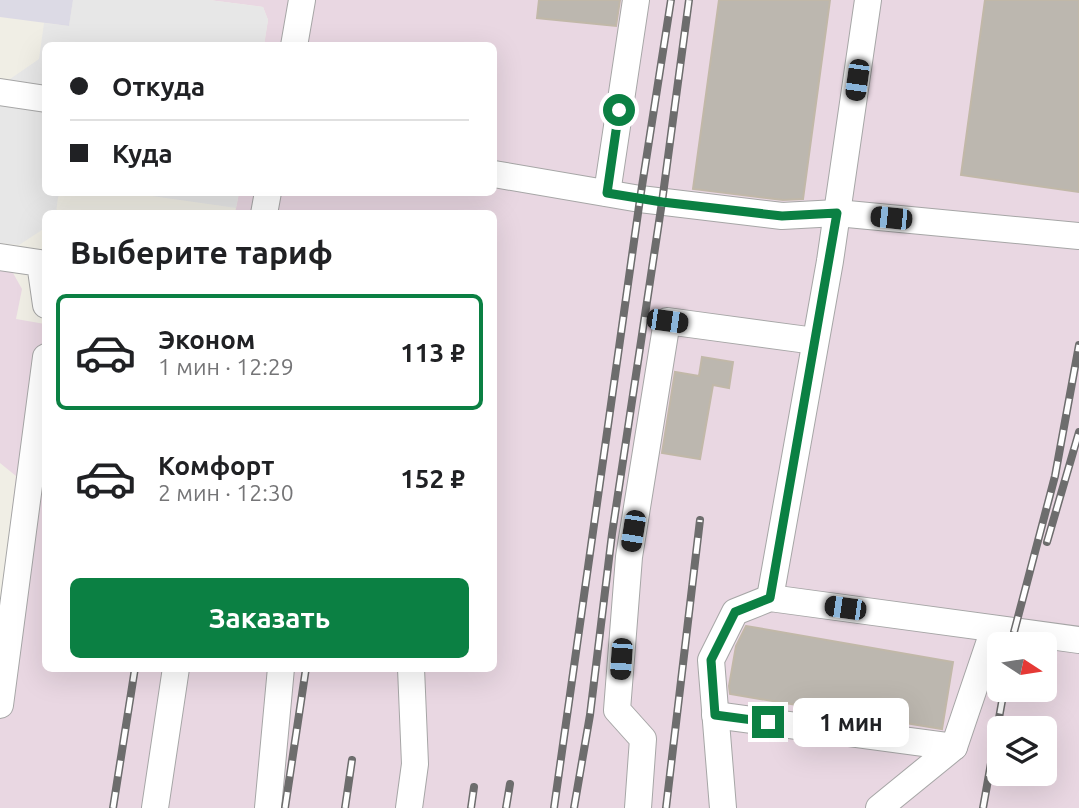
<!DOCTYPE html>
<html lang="ru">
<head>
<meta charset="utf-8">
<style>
	body { margin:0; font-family:Ubuntu,sans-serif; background:#f6f6f6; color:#202124; height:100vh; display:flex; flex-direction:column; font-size:26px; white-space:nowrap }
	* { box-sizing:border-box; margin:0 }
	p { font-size:23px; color:#757577 }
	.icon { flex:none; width:38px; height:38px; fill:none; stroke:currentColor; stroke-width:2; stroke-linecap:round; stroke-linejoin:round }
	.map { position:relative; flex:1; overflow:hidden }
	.details { position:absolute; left:42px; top:210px; width:455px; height:462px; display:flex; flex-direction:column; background:#fff; border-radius:10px; box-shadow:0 7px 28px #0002 }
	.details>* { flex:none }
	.hud { position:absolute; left:42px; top:42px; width:455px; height:154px; border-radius:10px; box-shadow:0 7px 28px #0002; display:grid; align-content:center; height:154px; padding:0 28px; background:#fff }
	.needle { width:46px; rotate:102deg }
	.controls { position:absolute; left:987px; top:632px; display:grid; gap:14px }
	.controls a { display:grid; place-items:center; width:70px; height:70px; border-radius:10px; background:#fff; box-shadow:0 7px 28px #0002; font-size:35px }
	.end { position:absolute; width:32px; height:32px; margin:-16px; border:9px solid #0b8043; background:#fff; box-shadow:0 0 0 4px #fff }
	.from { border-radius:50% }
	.bubble { position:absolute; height:49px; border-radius:10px; background:#fff; box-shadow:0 7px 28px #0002; font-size:23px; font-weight:600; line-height:49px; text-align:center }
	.car { position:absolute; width:21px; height:42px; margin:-21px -10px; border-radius:9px; box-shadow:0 0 5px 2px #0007; background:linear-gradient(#222 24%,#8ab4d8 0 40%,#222 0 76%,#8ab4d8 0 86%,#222 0) }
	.hud b { display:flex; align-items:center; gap:24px; height:66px; font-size:26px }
	.hud b+b { border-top:2px solid #e0e0e0 }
	.hud i { width:18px; height:18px; background:#202124 }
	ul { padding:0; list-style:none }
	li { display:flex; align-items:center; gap:21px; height:116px; margin:0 14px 10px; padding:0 14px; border:4px solid transparent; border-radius:10px }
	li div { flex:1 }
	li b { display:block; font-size:26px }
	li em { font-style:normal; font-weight:600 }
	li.current { border-color:#0b8043 }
	li>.icon { width:63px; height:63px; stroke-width:1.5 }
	h2 { padding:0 28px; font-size:32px; line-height:84px }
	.action { display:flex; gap:14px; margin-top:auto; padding:14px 28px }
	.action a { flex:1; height:80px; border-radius:10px; background:#0b8043; color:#fff; font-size:28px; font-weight:600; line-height:80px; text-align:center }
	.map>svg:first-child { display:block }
	.industrial { fill:#e9d7e2; fill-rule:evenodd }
	.parking { fill:#e7e7e7 }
	.plaza { fill:#dcdae5 }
	.building { fill:#bcb7af; stroke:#c1b8a8; stroke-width:2 }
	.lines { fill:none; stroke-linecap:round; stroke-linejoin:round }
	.minor-casing { stroke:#a6a6a6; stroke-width:28 }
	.minor { stroke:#fff; stroke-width:26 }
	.rail-casing { stroke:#6d6d6d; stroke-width:8 }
	.rail { stroke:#fff; stroke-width:5; stroke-dasharray:16; stroke-linecap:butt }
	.route { stroke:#0b8043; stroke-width:9 }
</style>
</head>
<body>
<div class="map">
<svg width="1079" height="808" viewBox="0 0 1079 808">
	<rect width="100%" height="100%" fill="#f0eee5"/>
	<!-- industrial -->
	<path class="industrial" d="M209,0h870v808h-1079v-194l16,-138 -16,-13v-200l8,1 14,25 -6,30 29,5 1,344h448v-454l-259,-1 4,-20 255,-1v-146l-230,-1 4,-25 -5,-13zM999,644h46v46h-46zM999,728h46v46h-46z"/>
	<!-- parking -->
	<g class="parking">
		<polygon points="73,0 209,0 263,7 268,20 264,45 46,46 46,192 62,193 58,197 56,213 46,214 45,228 19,245 0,243 0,86 39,59 44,23 69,26"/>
		<polygon points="131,193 239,192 239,193 236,208"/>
	</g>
	<!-- plaza -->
	<polygon class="plaza" points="0,0 73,0 69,26 0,17"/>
	<!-- building -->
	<g class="building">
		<polygon points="539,0 620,0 616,26 537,18"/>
		<polygon points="719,0 830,0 803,199 783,200 693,189"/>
		<polygon points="985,0 1079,0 1079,192 961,175"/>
		<polygon points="702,357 733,362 729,388 713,385 700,459 662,453 675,372 699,376"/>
		<polygon points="746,626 953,662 942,729 730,694 729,686 736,646"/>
	</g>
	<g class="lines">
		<defs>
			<g id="minor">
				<polyline points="294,46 302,0"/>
				<polyline points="0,92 46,99"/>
				<polyline points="494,174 640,199 782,216 837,213 1079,236"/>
				<polyline points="607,193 636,0"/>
				<polyline points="264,214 268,192"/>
				<polyline points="0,257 40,263 46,305"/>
				<polyline points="770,598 830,261 868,0"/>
				<polyline points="0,705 46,357"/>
				<polyline points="715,715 954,747"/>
				<polyline points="155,808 176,668"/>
				<polyline points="268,808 281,668"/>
				<polyline points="409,808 415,764 411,668"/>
				<polyline points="638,808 643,739 617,710 629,557 667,321 815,341"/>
				<polyline points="723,808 711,660 735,612 770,598 1079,640"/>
				<polyline points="879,808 954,747 994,629"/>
			</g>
		</defs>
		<!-- minor casing -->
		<use href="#minor" class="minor-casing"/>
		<!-- minor -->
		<use href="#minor" class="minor"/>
		<defs>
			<g id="rail">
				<polyline points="1047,542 1079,432"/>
				<polyline points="1014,632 1055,476 1079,345"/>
				<polyline points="113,808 135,668"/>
				<polyline points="285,808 306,668"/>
				<polyline points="345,808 352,760"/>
				<polyline points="471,808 474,787"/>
				<polyline points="506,808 510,784"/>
				<polyline points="554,808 640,199 671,0"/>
				<polyline points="574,808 590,715 612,534 662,202 689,0"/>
				<polyline points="666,808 700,520"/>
				<polyline points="983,808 1004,690"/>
			</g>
		</defs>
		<!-- rail casing -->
		<use href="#rail" class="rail-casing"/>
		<!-- rail -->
		<use href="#rail" class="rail"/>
	</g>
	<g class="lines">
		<!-- route -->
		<polyline class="route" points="619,110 607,193 662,202 782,216 837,213 770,598 735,612 711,660 715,715 768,722"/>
	</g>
</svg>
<div class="controls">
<a><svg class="needle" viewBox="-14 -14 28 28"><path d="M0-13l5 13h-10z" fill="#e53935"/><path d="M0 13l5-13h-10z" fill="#757577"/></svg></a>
<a><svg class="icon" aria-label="layers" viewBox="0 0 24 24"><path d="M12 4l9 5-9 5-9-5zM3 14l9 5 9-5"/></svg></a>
</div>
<i class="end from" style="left:619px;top:110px"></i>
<i class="end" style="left:768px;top:722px"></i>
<div class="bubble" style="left:793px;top:698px;width:116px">1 мин</div>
<i class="car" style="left:857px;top:80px;rotate:188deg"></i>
<i class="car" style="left:891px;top:218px;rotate:276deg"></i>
<i class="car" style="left:667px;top:321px;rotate:98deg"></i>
<i class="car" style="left:633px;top:531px;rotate:189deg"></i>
<i class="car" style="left:845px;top:608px;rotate:278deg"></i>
<i class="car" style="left:621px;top:659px;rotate:184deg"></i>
<div class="hud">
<b><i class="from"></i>Откуда</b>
<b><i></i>Куда</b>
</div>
<section class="details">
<h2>Выберите тариф</h2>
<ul>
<li class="current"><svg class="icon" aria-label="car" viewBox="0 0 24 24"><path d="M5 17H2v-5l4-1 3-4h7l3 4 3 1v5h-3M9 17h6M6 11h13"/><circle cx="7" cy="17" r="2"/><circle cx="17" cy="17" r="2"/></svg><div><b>Эконом</b><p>1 мин · 12:29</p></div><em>113 ₽</em></li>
<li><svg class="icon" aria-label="car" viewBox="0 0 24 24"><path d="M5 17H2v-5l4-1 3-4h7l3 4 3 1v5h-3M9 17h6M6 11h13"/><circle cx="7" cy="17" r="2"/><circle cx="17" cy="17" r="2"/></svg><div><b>Комфорт</b><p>2 мин · 12:30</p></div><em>152 ₽</em></li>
</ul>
<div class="action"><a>Заказать</a></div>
</section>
</div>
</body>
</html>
